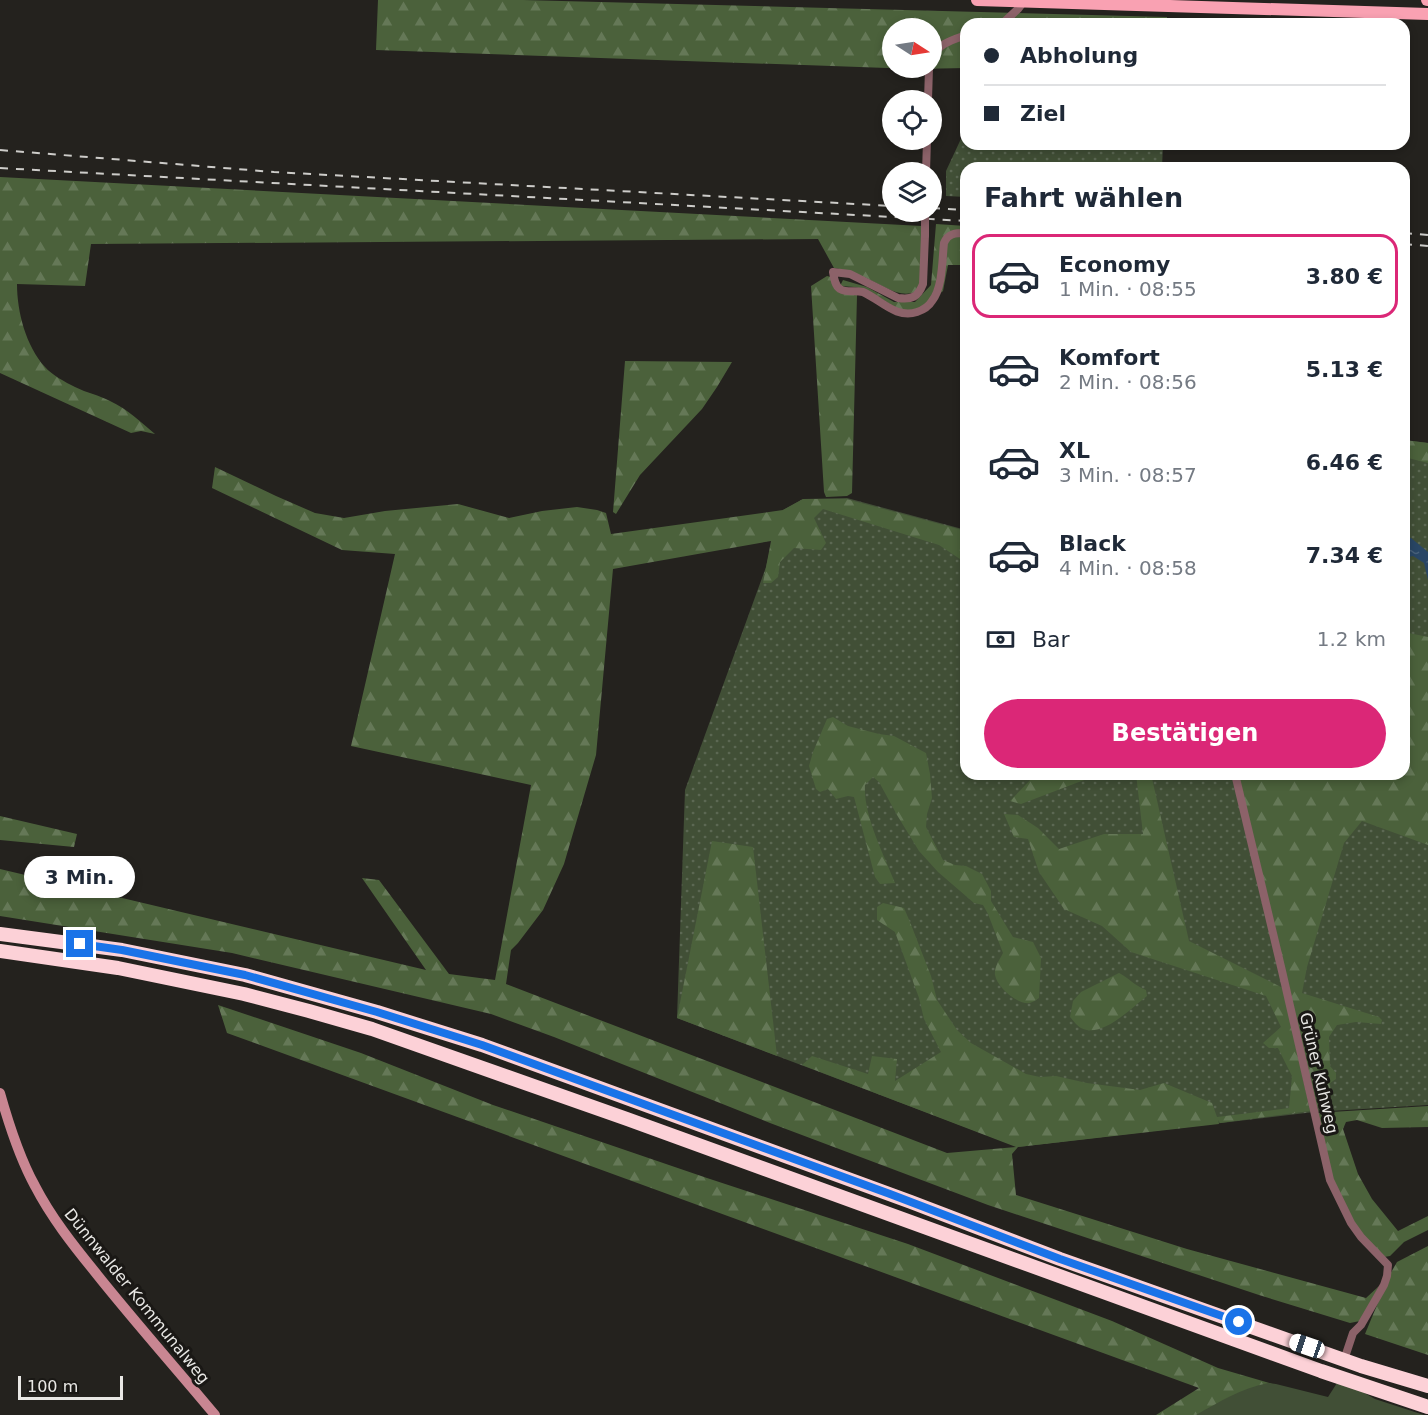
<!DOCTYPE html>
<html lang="de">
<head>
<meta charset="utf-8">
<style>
	body { margin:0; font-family:"DejaVu Sans",sans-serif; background:#f2f2f3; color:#1f2937; height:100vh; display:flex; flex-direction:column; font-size:22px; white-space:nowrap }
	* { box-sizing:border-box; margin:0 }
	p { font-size:20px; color:#747a83 }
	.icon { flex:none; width:33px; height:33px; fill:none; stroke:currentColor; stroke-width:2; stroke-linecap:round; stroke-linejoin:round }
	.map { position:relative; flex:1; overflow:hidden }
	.drawer { position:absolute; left:960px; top:162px; width:450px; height:618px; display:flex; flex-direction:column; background:#fff; border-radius:18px; box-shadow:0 3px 9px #0003 }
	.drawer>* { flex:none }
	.banner { position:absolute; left:960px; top:18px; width:450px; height:132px; border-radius:18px; box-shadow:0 3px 9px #0003; display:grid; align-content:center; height:132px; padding:0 24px; background:#fff }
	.needle { width:39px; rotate:102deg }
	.fabs { position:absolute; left:882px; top:18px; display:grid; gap:12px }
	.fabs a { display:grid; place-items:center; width:60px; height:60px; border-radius:50%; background:#fff; box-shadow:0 3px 9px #0003; font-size:30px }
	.scale { position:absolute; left:18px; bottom:15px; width:105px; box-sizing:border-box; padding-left:6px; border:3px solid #e9e8e5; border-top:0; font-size:16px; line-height:21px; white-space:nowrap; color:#e9e8e5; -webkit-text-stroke:4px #1a1815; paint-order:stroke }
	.end { position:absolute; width:27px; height:27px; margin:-14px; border:8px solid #1a73e8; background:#fff; box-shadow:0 0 0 3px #fff }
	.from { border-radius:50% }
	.bubble { position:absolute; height:42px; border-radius:21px; background:#fff; box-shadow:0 3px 9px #0003; font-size:20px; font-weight:600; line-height:42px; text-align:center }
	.car { position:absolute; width:18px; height:36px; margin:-18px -9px; border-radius:8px; box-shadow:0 0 4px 2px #0007; background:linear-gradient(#fff 24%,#345 0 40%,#fff 0 76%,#345 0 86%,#fff 0) }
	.banner b { display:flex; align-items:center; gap:21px; height:57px; font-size:22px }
	.banner b+b { border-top:2px solid #e0e1e3 }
	.banner i { width:15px; height:15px; background:#1f2937 }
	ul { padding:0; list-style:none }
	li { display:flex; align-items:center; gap:18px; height:84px; margin:0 12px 9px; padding:0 12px; border:3px solid transparent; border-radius:18px }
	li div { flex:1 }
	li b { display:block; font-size:22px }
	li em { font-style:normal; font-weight:600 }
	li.current { border-color:#db2777 }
	li>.icon { width:54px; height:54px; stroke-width:1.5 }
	h2 { padding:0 24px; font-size:27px; line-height:72px }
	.pay { display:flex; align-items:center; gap:15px; height:66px; padding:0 24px; font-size:22px }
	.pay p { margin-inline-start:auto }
	.cta { display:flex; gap:12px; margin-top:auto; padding:12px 24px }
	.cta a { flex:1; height:69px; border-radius:36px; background:#db2777; color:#fff; font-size:24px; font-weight:600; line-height:69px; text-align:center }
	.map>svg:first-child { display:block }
	.grass { fill:url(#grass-dots) }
	.forest { fill:url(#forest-firs); fill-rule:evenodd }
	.park { fill:#414f36 }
	.water { fill:url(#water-ripples) }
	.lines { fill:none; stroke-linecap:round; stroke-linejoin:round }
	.minor { stroke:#8c6269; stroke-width:8 }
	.secondary { stroke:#c98692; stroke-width:10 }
	.primary { stroke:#f9a1b2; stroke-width:12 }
	.motorway { stroke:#fcd1d7; stroke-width:14 }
	.rail { stroke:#cdccc9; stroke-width:2; stroke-dasharray:8 8; stroke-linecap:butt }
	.minor-bridge { stroke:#8c6269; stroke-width:8 }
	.route { stroke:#1a73e8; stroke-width:8 }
	.labels { text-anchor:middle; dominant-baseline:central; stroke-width:6; stroke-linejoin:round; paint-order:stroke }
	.street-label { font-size:16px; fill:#e9e8e5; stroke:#1a1815 }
</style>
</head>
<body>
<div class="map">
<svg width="1428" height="1415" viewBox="0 0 1428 1415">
	<defs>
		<pattern id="grass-dots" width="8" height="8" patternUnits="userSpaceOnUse" patternTransform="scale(1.5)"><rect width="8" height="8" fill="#414f36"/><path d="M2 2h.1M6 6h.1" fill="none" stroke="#5c6853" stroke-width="1.8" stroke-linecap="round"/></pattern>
		<pattern id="forest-firs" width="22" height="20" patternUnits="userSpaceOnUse" patternTransform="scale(1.5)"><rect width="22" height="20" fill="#4b613b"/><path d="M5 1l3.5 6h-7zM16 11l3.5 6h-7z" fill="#657857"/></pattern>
		<pattern id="water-ripples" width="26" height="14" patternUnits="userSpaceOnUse" patternTransform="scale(1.5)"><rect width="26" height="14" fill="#294665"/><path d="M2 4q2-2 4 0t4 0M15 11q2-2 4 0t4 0" fill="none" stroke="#48617b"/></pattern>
	</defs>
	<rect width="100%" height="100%" fill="#24221e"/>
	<!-- grass -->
	<g class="grass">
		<polygon points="966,128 966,144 1163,144 1162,168 966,168 966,197 946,196 946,171"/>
		<polygon points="1404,440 1428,443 1428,1105 1314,1112 1018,1147 677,1018 685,790 766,567 772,541 783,510 803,499 847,498 966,530 966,774 1404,774"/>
	</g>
	<!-- forest -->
	<g class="forest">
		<path d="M378,0h145l644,17v7h-201v44l-51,1 -539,-19zM892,28h40v40h-40z"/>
		<path d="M0,177l922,49v47l-4,18c-18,8 -32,-4 -48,-11 -12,-6 -23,-10 -36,-12l-16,-29 -727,5 -6,42 -68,-2c0,28 9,62 28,83 7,8 20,15 30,20 12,6 24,8 35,14 17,8 31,21 45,33l-14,-3 -10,2 -131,-60z"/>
		<polygon points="936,224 966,226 966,265 948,265 943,291 924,307 912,310 901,311 867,290 854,287 840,286 843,280 867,287 894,302 915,302 931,285"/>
		<polygon points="827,276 831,277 833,285 857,295 852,493 847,496 826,497 824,492 811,286"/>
		<polygon points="625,361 732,362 717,387 702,409 640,475 616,514 613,512"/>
		<polygon points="1404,440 1428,443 1428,463 1404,457"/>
		<polygon points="215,467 276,496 315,513 344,518 385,511 458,504 509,518 542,511 577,507 597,510 606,513 611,534 783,510 803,499 846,499 966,531 966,563 939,545 823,509 814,518 826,543 821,550 794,548 780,562 778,577 771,583 763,583 771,541 613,569 596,755 564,864 543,910 518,943 511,950 506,984 947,1153 1016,1147 802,1065 812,1056 868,1074 872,1056 897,1059 895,1081 941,1052 924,1019 919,998 895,932 877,920 877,907 883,903 904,908 910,922 931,976 937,1000 957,1030 971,1043 1026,1074 1040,1077 1056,1076 1087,1083 1140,1090 1164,1083 1212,1103 1217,1117 1289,1108 1292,1076 1278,1048 1269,1048 1263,1043 1281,1027 1266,996 1131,952 1102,926 1064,909 1039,872 1028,839 1014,837 1004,814 1018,815 1038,828 1059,849 1104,834 1143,834 1136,774 1151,774 1189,941 1283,988 1310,1111 1220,1123 1218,1120 1219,1124 1018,1147 1012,1154 1016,1195 1187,1249 1366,1298 1379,1286 1360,1321 1350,1323 1259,1295 988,1205 770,1123 554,1037 491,1014 232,953 0,916 0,869 426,970 362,878 379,880 449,974 495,980 531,785 351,746 395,554 342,550 212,488"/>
		<polygon points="1404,632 1428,637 1428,845 1362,821 1344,843 1307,967 1302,993 1379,1017 1382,1020 1381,1024 1356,1022 1337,1025 1329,1037 1330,1066 1336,1073 1336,1079 1330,1083 1331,1097 1315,1109 1236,774 1404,774"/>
		<path d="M833,717l15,9 31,8 15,2 32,17 4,21 2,24 -5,16 -1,13 17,33 12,5 11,1 16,8 9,17v10l22,36 20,5 8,16 -2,40c-3,2 -6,4 -9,5 -13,2 -33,-16 -35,-28 -1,-8 5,-16 8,-22l-15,-39 -5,-9 -9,-2 -36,-31 -19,-21 -22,-36 -18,-33 -6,-5 -8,8c-2,30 19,70 30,98l-15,1 -5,-7 -21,-80 -6,-1 -12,3 -8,-10 -8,3 -4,-3 -7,-23 4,-14 14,-33z"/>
		<polygon points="1036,774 1100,774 1021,804 1010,801"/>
		<polygon points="0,816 77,834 74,847 0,840"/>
		<polygon points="712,841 753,847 777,1056 677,1018"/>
		<path d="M1119,973c10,5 16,13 27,17l1,6c-16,12 -45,43 -66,32 -4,-2 -8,-8 -11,-11l3,-16 8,-9z"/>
		<polygon points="218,1005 361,1053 493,1105 707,1178 908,1244 1112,1321 1218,1368 1297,1391 1362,1415 1156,1415 1199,1388 227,1033"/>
		<polygon points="1428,1106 1428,1127 1382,1128 1357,1120 1346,1122 1343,1129 1358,1174 1372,1199 1398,1231 1428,1216 1428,1230 1404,1242 1390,1256 1384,1257 1359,1231 1331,1179 1315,1113"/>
		<polygon points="1428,1246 1428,1355 1365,1334 1389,1276 1397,1262"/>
	</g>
	<!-- park -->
	<path class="park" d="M1268,1383l8,1 52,13 9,-14 24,8 14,8 49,16h-228c25,-14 44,-26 72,-32z"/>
	<!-- water -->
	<polygon class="water" points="1404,538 1411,538 1428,552 1428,580 1424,563 1413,556 1404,558"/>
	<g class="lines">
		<!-- minor -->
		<g class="minor">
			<polyline points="1002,24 1018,9 1024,1"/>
			<path d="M932,60c4,-16 20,-20 34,-25"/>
			<polyline points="928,100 929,68"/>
			<polyline points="926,172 927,140"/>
			<path d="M925,235l-2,49c-5,13 -11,16 -25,14l-48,-24 -17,-2c1,6 2,14 7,17 6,4 15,1 23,3 18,8 33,27 54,20 6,-2 12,-6 15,-11 11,-14 10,-41 12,-58 4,-10 12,-10 22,-10"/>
			<polyline points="1235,774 1282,971 1330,1180 1351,1223 1361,1237 1388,1265 1387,1276 1384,1285 1361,1325 1353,1333 1346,1354"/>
		</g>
		<!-- secondary -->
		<path class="secondary" d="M0,1093c9,32 19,64 35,93 16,31 38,59 60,86 39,49 80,95 120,143"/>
		<!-- primary -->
		<g class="primary">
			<polyline points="977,0 1428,14"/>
			<polyline points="1427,0 1428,0"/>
		</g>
		<!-- motorway -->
		<g class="motorway">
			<polyline points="0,934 122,950 245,975 377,1012 482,1045 911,1202 1060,1259 1361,1366 1428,1386"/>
			<polyline points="0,951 118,968 244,994 309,1011 372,1029 627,1119 1321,1371 1428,1407"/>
		</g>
		<!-- rail -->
		<g class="rail">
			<polyline points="0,150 274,172 892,206"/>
			<polyline points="0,168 966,221"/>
			<polyline points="932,208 966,210"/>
			<polyline points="1404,233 1428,235"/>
			<polyline points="1404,244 1428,246"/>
		</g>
		<!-- minor-bridge -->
		<polyline class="minor-bridge" points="925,235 925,212"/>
	</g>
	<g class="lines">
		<!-- route -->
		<polyline class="route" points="80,944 122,950 245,975 377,1012 482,1045 890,1194 1060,1259 1239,1322"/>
	</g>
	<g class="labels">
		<!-- street labels -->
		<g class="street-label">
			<text transform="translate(1319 1073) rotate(77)">Grüner Kuhweg</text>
			<text transform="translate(137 1296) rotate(51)">Dünnwalder Kommunalweg</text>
		</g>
	</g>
</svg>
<div class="fabs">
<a><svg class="needle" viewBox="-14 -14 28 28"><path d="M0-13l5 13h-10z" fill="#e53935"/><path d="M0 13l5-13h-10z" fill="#747a83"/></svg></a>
<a><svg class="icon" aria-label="locate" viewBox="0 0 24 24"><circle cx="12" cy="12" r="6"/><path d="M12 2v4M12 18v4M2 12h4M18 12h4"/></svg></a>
<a><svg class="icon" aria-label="layers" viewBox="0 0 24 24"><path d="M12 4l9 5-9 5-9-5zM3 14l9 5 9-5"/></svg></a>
</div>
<div class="scale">100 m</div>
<i class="end from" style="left:1239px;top:1322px"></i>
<i class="end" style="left:80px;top:944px"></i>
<div class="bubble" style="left:24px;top:856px;width:111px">3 Min.</div>
<i class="car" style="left:1307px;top:1346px;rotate:289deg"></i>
<div class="banner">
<b><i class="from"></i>Abholung</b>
<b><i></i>Ziel</b>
</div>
<section class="drawer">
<h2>Fahrt wählen</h2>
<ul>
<li class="current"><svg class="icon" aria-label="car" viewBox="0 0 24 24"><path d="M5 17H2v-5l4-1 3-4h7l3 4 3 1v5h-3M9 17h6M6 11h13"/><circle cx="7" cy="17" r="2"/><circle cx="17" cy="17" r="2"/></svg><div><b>Economy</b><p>1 Min. · 08:55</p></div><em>3.80 €</em></li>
<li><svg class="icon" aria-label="car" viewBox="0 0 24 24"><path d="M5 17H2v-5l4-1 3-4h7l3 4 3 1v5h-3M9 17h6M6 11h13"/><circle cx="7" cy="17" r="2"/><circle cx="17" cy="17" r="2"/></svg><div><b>Komfort</b><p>2 Min. · 08:56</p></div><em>5.13 €</em></li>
<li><svg class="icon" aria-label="car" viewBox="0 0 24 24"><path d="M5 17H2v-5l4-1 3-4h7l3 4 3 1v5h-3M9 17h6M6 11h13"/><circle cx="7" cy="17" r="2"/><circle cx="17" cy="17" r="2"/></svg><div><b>XL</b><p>3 Min. · 08:57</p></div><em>6.46 €</em></li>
<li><svg class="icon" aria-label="car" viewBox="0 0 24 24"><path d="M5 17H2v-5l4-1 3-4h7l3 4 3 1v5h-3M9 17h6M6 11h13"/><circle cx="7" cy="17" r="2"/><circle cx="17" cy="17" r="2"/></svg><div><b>Black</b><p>4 Min. · 08:58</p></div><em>7.34 €</em></li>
</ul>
<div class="pay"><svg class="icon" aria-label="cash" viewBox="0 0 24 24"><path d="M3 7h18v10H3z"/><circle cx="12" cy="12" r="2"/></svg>Bar<p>1.2 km</p></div>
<div class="cta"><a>Bestätigen</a></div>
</section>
</div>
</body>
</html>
